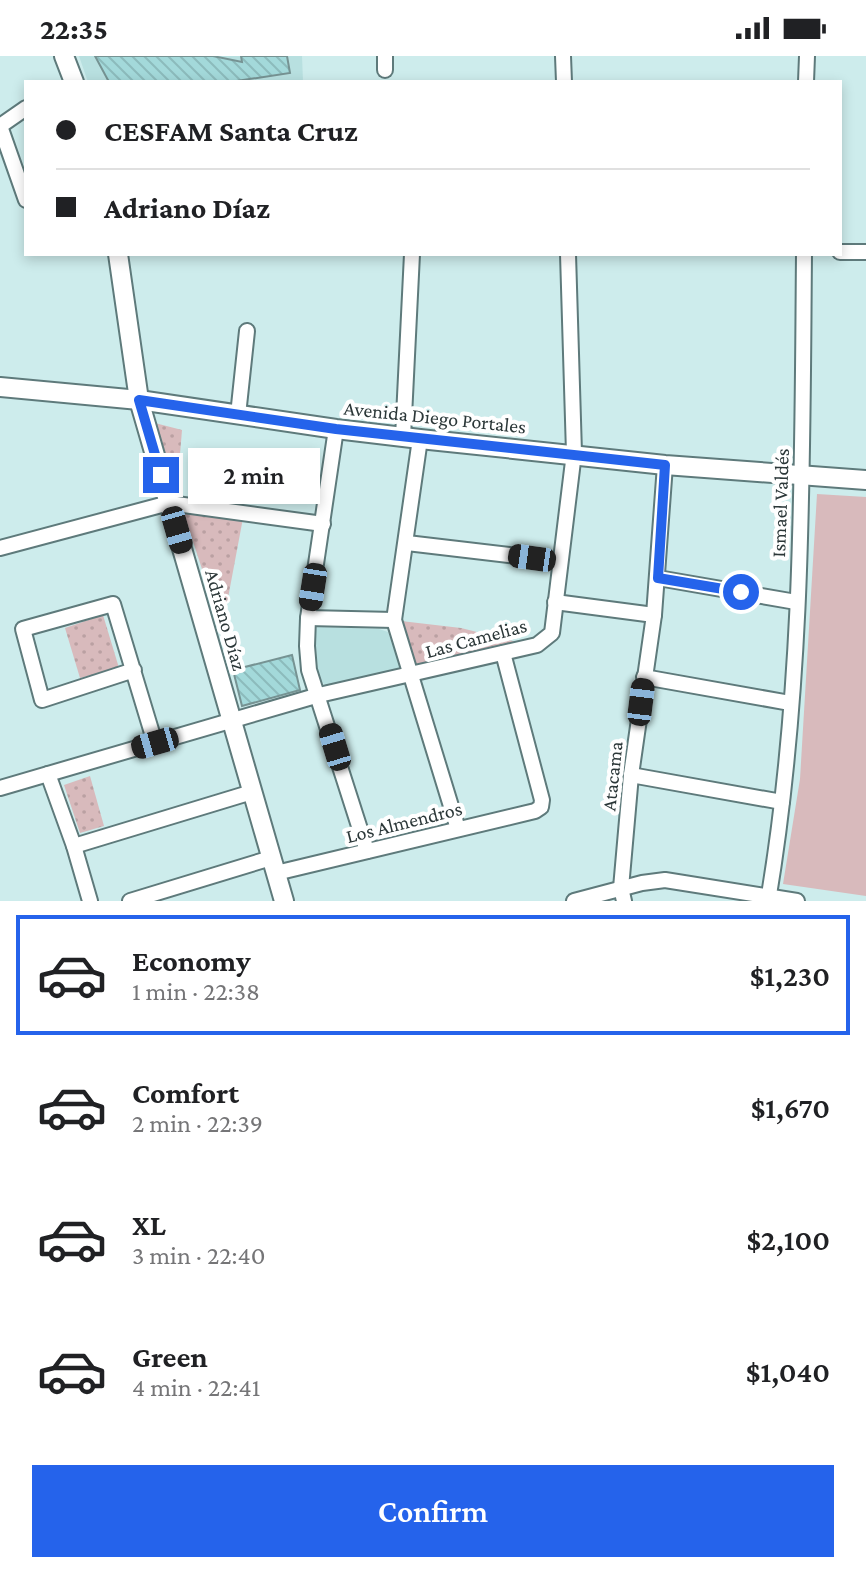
<!DOCTYPE html>
<html lang="en">
<head>
<meta charset="utf-8">
<style>
	body { margin:0; font-family:"Crimson Pro",serif; background:#f6f6f6; color:#202124; height:100vh; display:flex; flex-direction:column; font-size:30px; white-space:nowrap }
	* { box-sizing:border-box; margin:0 }
	p { font-size:26px; color:#757577 }
	.icon { flex:none; width:44px; height:44px; fill:none; stroke:currentColor; stroke-width:2; stroke-linecap:round; stroke-linejoin:round }
	.map { position:relative; height:845px; overflow:hidden }
	.drawer { display:flex; flex-direction:column; background:#fff; flex:1 }
	.drawer>* { flex:none }
	.banner { position:absolute; left:24px; top:24px; width:818px; height:176px; border-radius:0px; box-shadow:0 4px 12px #0003; display:grid; align-content:center; height:176px; padding:0 32px; background:#fff }
	.end { position:absolute; width:36px; height:36px; margin:-18px; border:10px solid #2563eb; background:#fff; box-shadow:0 0 0 4px #fff }
	.from { border-radius:50% }
	.bubble { position:absolute; height:56px; border-radius:0px; background:#fff; box-shadow:0 4px 12px #0003; font-size:26px; font-weight:600; line-height:56px; text-align:center }
	.car { position:absolute; width:24px; height:48px; margin:-24px -12px; border-radius:10px; box-shadow:0 0 6px 2px #0007; background:linear-gradient(#222 24%,#8ab4d8 0 40%,#222 0 76%,#8ab4d8 0 86%,#222 0) }
	.banner b { display:flex; align-items:center; gap:28px; height:76px; font-size:30px }
	.banner b+b { border-top:2px solid #e0e0e0 }
	.banner i { width:20px; height:20px; background:#202124 }
	ul { padding:14px 0 0; list-style:none }
	li { display:flex; align-items:center; gap:24px; height:120px; margin:0 16px 12px; padding:0 16px; border:4px solid transparent; border-radius:0px }
	li div { flex:1 }
	li b { display:block; font-size:30px }
	li em { font-style:normal; font-weight:600 }
	li.current { border-color:#2563eb }
	li>.icon { width:72px; height:72px; stroke-width:1.5 }
	.action { display:flex; gap:16px; margin-top:auto; padding:16px 32px }
	.action a { flex:1; height:92px; border-radius:0px; background:#2563eb; color:#fff; font-size:32px; font-weight:600; line-height:92px; text-align:center }
	.status { display:flex; justify-content:space-between; align-items:center; height:56px; padding:0 40px; background:#fff; direction:ltr }
	.status svg { height:22px; fill:currentColor }
	.map>svg:first-child { display:block }
	.built { fill:#b8e0e0 }
	.park { fill:url(#park-dots) }
	.pitch { fill:#d8babc }
	.building { fill:url(#building-back-hatch); stroke:#769393; stroke-width:2 }
	.lines { fill:none; stroke-linecap:round; stroke-linejoin:round }
	.minor-casing { stroke:#5e7a7b; stroke-width:18 }
	.major-casing { stroke:#5e7a7b; stroke-width:22 }
	.minor { stroke:#fff; stroke-width:14 }
	.major { stroke:#fff; stroke-width:18 }
	.route { stroke:#2563eb; stroke-width:10 }
	.labels { text-anchor:middle; dominant-baseline:central; stroke-width:8; stroke-linejoin:round; paint-order:stroke }
	.street-label { font-size:20px; fill:#2b3738; stroke:#fff }
</style>
</head>
<body>
<div class="status"><b>22:35</b><svg viewBox="0 0 49 12"><path d="M0 12V9h3v3zM5 12V6h3v6zM10 12V3h3v9zM15 12V0h3v12zM26 1h20v11H26zM47 4h2v5h-2z"/></svg></div>
<div class="map">
<svg width="866" height="845" viewBox="0 0 866 845">
	<defs>
		<pattern id="park-dots" width="8" height="8" patternUnits="userSpaceOnUse" patternTransform="scale(2)"><rect width="8" height="8" fill="#d8babc"/><path d="M2 2h.1M6 6h.1" fill="none" stroke="#baa0a2" stroke-width="1.8" stroke-linecap="round"/></pattern>
		<pattern id="building-back-hatch" width="6" height="6" patternUnits="userSpaceOnUse" patternTransform="scale(2)"><rect width="6" height="6" fill="#a3d9da"/><path d="M-1 5l2 2M0 0l6 6M5-1l2 2" fill="none" stroke="#8cbbbc"/></pattern>
	</defs>
	<rect width="100%" height="100%" fill="#cdecec"/>
	<!-- built -->
	<g class="built">
		<polygon points="79,0 302,0 303,26 88,26"/>
		<polygon points="317,571 379,573 388,576 400,610 398,614 327,630 319,624 315,580"/>
	</g>
	<!-- park -->
	<g class="park">
		<polygon points="151,366 182,374 177,435"/>
		<polygon points="183,455 243,462 222,574"/>
		<polygon points="103,559 119,612 80,622 65,572"/>
		<polygon points="401,565 461,572 521,587 414,612"/>
		<polygon points="90,720 104,770 80,777 64,729"/>
	</g>
	<!-- pitch -->
	<polygon class="pitch" points="817,438 866,441 866,840 783,828 800,723"/>
	<!-- building -->
	<g class="building">
		<polygon points="95,0 213,0 242,6 241,0 287,0 290,17 230,26 109,26"/>
		<polygon points="292,599 300,634 242,650 233,614"/>
	</g>
	<g class="lines">
		<defs>
			<g id="minor">
				<polyline points="385,0 385,14"/>
				<polyline points="563,0 564,26"/>
				<polyline points="806,26 807,0"/>
				<polyline points="0,70 26,144"/>
				<polyline points="0,70 26,52"/>
				<polyline points="840,196 866,196"/>
				<polyline points="238,359 247,275"/>
				<polyline points="336,373 308,562 307,590 309,614 367,795"/>
				<polyline points="403,381 412,198"/>
				<polyline points="420,383 394,564 458,773"/>
				<polyline points="407,487 560,505"/>
				<polyline points="0,492 169,447 323,468"/>
				<polyline points="658,522 796,546"/>
				<polyline points="555,546 654,559"/>
				<polyline points="308,562 394,564"/>
				<polyline points="134,614 42,644 23,573 113,548 155,687"/>
				<polyline points="644,621 790,647"/>
				<polyline points="48,718 74,790 90,845"/>
				<polyline points="631,719 782,746"/>
				<polyline points="0,732 319,639 537,589 552,577 574,397 568,198"/>
				<polyline points="74,790 252,736"/>
				<polyline points="276,817 535,755 541,751 542,744 503,597"/>
				<polyline points="130,845 271,802"/>
				<polyline points="574,845 642,827 665,824 797,845"/>
				<polyline points="624,845 621,832 631,719 654,559 665,409"/>
				<path d="M768,845c36,-213 34,-432 36,-647"/>
			</g>
			<g id="major">
				<polyline points="64,0 74,26"/>
				<polyline points="118,198 139,344 284,845"/>
				<polyline points="0,331 139,344 336,373 420,383 665,409 866,424"/>
			</g>
		</defs>
		<!-- minor casing -->
		<use href="#minor" class="minor-casing"/>
		<!-- major casing -->
		<use href="#major" class="major-casing"/>
		<!-- minor -->
		<use href="#minor" class="minor"/>
		<!-- major -->
		<use href="#major" class="major"/>
	</g>
	<g class="lines">
		<!-- route -->
		<polyline class="route" points="161,419 139,344 336,373 665,409 658,522 741,536"/>
	</g>
	<g class="labels">
		<!-- street labels -->
		<g class="street-label">
			<text transform="translate(435 361) rotate(6)">Avenida Diego Portales</text>
			<text transform="translate(780 447) rotate(-88)">Ismael Valdés</text>
			<text transform="translate(226 564) rotate(74)">Adriano Díaz</text>
			<text transform="translate(476 582) rotate(-15)">Las Camelias</text>
			<text transform="translate(612 720) rotate(-84)">Atacama</text>
			<text transform="translate(404 766) rotate(-14)">Los Almendros</text>
		</g>
	</g>
</svg>
<i class="end from" style="left:741px;top:536px"></i>
<i class="end" style="left:161px;top:419px"></i>
<div class="bubble" style="left:188px;top:392px;width:132px">2 min</div>
<i class="car" style="left:177px;top:474px;rotate:164deg"></i>
<i class="car" style="left:532px;top:502px;rotate:278deg"></i>
<i class="car" style="left:313px;top:531px;rotate:189deg"></i>
<i class="car" style="left:641px;top:646px;rotate:7deg"></i>
<i class="car" style="left:155px;top:687px;rotate:254deg"></i>
<i class="car" style="left:335px;top:691px;rotate:343deg"></i>
<div class="banner">
<b><i class="from"></i>CESFAM Santa Cruz</b>
<b><i></i>Adriano Díaz</b>
</div>
</div>
<section class="drawer">
<ul>
<li class="current"><svg class="icon" aria-label="car" viewBox="0 0 24 24"><path d="M5 17H2v-5l4-1 3-4h7l3 4 3 1v5h-3M9 17h6M6 11h13"/><circle cx="7" cy="17" r="2"/><circle cx="17" cy="17" r="2"/></svg><div><b>Economy</b><p>1 min · 22:38</p></div><em>$1,230</em></li>
<li><svg class="icon" aria-label="car" viewBox="0 0 24 24"><path d="M5 17H2v-5l4-1 3-4h7l3 4 3 1v5h-3M9 17h6M6 11h13"/><circle cx="7" cy="17" r="2"/><circle cx="17" cy="17" r="2"/></svg><div><b>Comfort</b><p>2 min · 22:39</p></div><em>$1,670</em></li>
<li><svg class="icon" aria-label="car" viewBox="0 0 24 24"><path d="M5 17H2v-5l4-1 3-4h7l3 4 3 1v5h-3M9 17h6M6 11h13"/><circle cx="7" cy="17" r="2"/><circle cx="17" cy="17" r="2"/></svg><div><b>XL</b><p>3 min · 22:40</p></div><em>$2,100</em></li>
<li><svg class="icon" aria-label="car" viewBox="0 0 24 24"><path d="M5 17H2v-5l4-1 3-4h7l3 4 3 1v5h-3M9 17h6M6 11h13"/><circle cx="7" cy="17" r="2"/><circle cx="17" cy="17" r="2"/></svg><div><b>Green</b><p>4 min · 22:41</p></div><em>$1,040</em></li>
</ul>
<div class="action"><a>Confirm</a></div>
</section>
</body>
</html>
